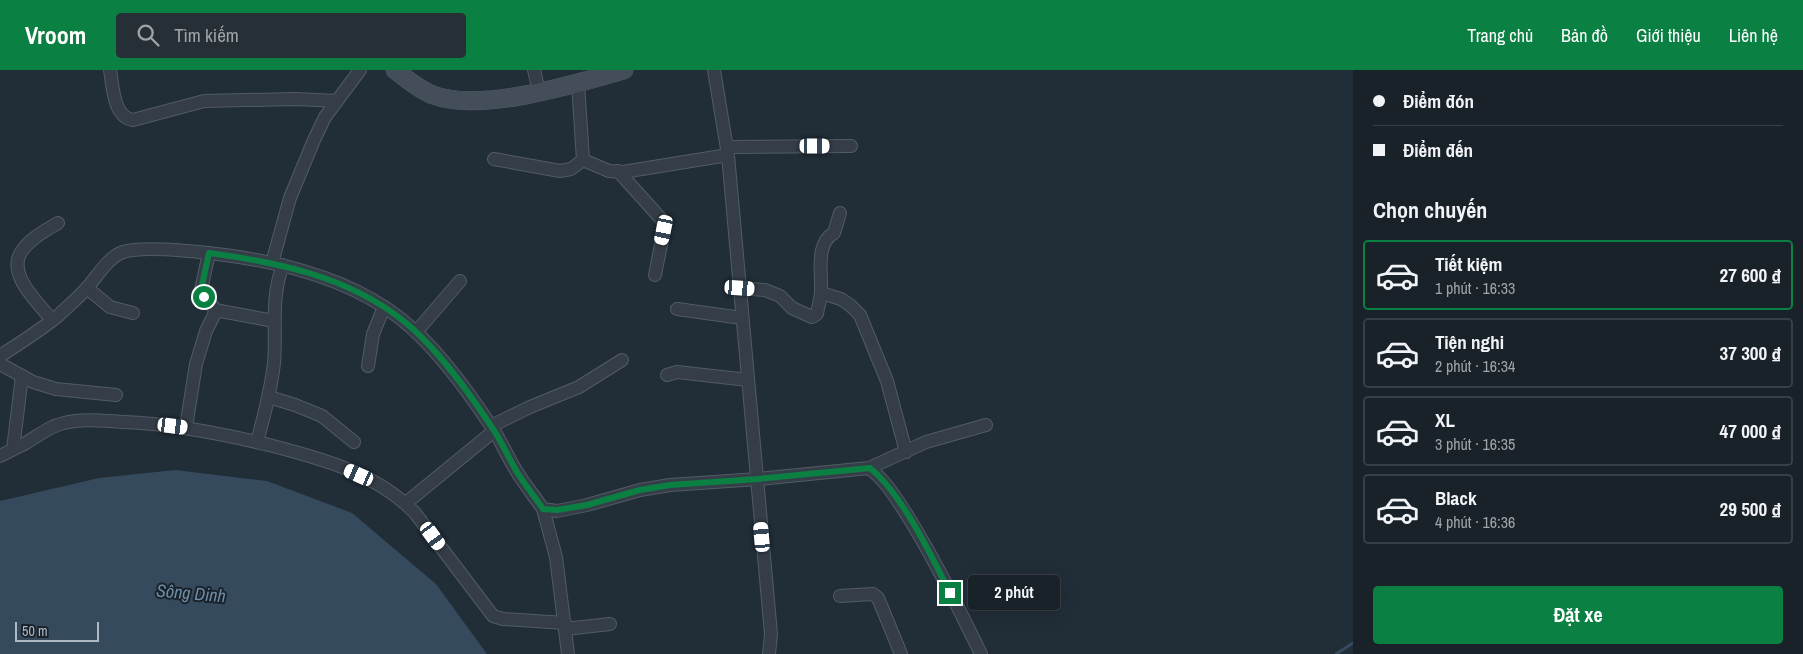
<!DOCTYPE html>
<html lang="vi">
<head>
<meta charset="utf-8">
<style>
	body { margin:0; font-family:"Archivo Narrow",sans-serif; background:#262f35; color:#f1f3f6; height:100vh; display:flex; flex-direction:column; font-size:19px; white-space:nowrap }
	* { box-sizing:border-box; margin:0 }
	p { font-size:16px; color:#9fa4a8 }
	.icon { flex:none; width:28px; height:28px; fill:none; stroke:currentColor; stroke-width:2; stroke-linecap:round; stroke-linejoin:round }
	.map { position:relative; flex:1; overflow:hidden }
	.drawer { display:flex; flex-direction:column; background:#192229; width:450px }
	.drawer>* { flex:none }
	.hud { display:grid; align-content:center; height:110px; padding:0 20px; background:#192229 }
	.scale { position:absolute; left:15px; bottom:12px; width:84px; box-sizing:border-box; padding-left:5px; border:2px solid #afb9c4; border-top:0; font-size:14px; line-height:18px; white-space:nowrap; color:#afb9c4; -webkit-text-stroke:4px #1a232c; paint-order:stroke }
	.end { position:absolute; width:22px; height:22px; margin:-11px; border:6px solid #0b8043; background:#fff; box-shadow:0 0 0 2px #fff }
	.from { border-radius:50% }
	.bubble { position:absolute; height:35px; border-radius:5px; background:#192229; box-shadow:0 5px 20px #0002,0 0 0 1px #373f46; font-size:16px; font-weight:700; line-height:35px; text-align:center }
	.car { position:absolute; width:15px; height:30px; margin:-15px -8px; border-radius:6px; box-shadow:0 0 4px 1px #0007; background:linear-gradient(#fff 24%,#345 0 40%,#fff 0 76%,#345 0 86%,#fff 0) }
	.hud b { display:flex; align-items:center; gap:18px; height:48px; font-size:19px }
	.hud b+b { border-top:1px solid #373f46 }
	.hud i { width:12px; height:12px; background:#f1f3f6 }
	ul { padding:0; list-style:none }
	li { display:flex; align-items:center; gap:15px; height:70px; margin:0 10px 8px; padding:0 10px; border:2px solid #373f46; border-radius:5px }
	li div { flex:1 }
	li b { display:block; font-size:19px }
	li em { font-style:normal; font-weight:700 }
	li.selected { border-color:#0b8043 }
	li>.icon { width:45px; height:45px; stroke-width:1.5 }
	h2 { padding:0 20px; font-size:22px; line-height:60px }
	.cta { display:flex; gap:10px; margin-top:auto; padding:10px 20px }
	.cta a { flex:1; height:58px; border-radius:5px; background:#0b8043; color:#fff; font-size:20px; font-weight:700; line-height:58px; text-align:center }
	header { display:flex; align-items:center; gap:30px; box-sizing:border-box; height:70px; padding:0 25px; background:#0b8043; color:#fff }
	header strong { font-size:24px }
	nav { display:flex; gap:28px; margin-inline-start:auto; font-size:18px }
	.search { width:350px; height:45px; background:#262f35; display:flex; align-items:center; gap:12px; box-sizing:border-box; padding:0 18px; border-radius:5px; color:#9fa4a8; font-size:19px }
	main { display:flex; flex:1; min-height:0 }
	.map>svg:first-child { display:block }
	.water { fill:#364a5e }
	.lines { fill:none; stroke-linecap:round; stroke-linejoin:round }
	.stream { stroke:#364a5e; stroke-width:3 }
	.street-casing { stroke:#525c65; stroke-width:14 }
	.secondary-casing { stroke:#525c65; stroke-width:19 }
	.street { stroke:#353e48; stroke-width:12 }
	.secondary { stroke:#434e5a; stroke-width:18 }
	.route { stroke:#0b8043; stroke-width:6 }
	.labels { text-anchor:middle; dominant-baseline:central; stroke-width:4; stroke-linejoin:round; paint-order:stroke }
	.water-label { font-size:18px; font-style:italic; fill:#708da7; stroke:#1a232c }
</style>
</head>
<body>
<header>
<strong>Vroom</strong>
<div class="search"><svg class="icon" aria-label="search" viewBox="0 0 24 24"><circle cx="10" cy="10" r="6"/><path d="M15 15l6 6"/></svg>Tìm kiếm</div>
<nav><a>Trang chủ</a><a>Bản đồ</a><a>Giới thiệu</a><a>Liên hệ</a></nav>
</header>
<main>
<div class="map">
<svg width="1353" height="584" viewBox="0 0 1353 584">
	<rect width="100%" height="100%" fill="#212d37"/>
	<!-- water -->
	<polygon class="water" points="175,400 267,411 352,443 436,514 487,584 0,584 0,431 99,408"/>
	<g class="lines">
		<!-- stream -->
		<polyline class="stream" points="1336,584 1353,573"/>
		<defs>
			<g id="street">
				<path d="M110,0c3,16 3,47 23,50l71,-19 92,-2 41,2"/>
				<polyline points="534,0 539,21"/>
				<polyline points="714,0 728,85 771,564 769,584"/>
				<polyline points="578,13 583,90"/>
				<polyline points="727,77 851,76"/>
				<polyline points="494,89 560,101 571,99 583,90"/>
				<polyline points="583,90 609,101 623,102 728,85"/>
				<polyline points="618,101 663,151 664,160 655,205"/>
				<polyline points="272,193 290,128 314,70 325,47 360,0"/>
				<polyline points="87,218 110,237 133,243"/>
				<path d="M740,218l25,2 15,6 12,12 20,9 5,-3c1,-8 4,-15 4,-23 1,-18 -6,-48 13,-58l6,-20"/>
				<polyline points="821,223 841,229 851,236 860,245 887,311 906,382"/>
				<polyline points="677,239 742,248"/>
				<polyline points="215,240 274,251"/>
				<path d="M52,250c-14,-18 -49,-48 -28,-72 9,-11 22,-18 34,-25"/>
				<polyline points="416,262 460,211"/>
				<path d="M0,286c20,-13 41,-26 59,-41 9,-9 19,-17 27,-26 11,-12 22,-32 37,-37 22,-7 78,0 102,3 61,8 127,25 176,64 33,26 69,75 92,110 9,14 15,29 24,43 8,13 18,25 26,37l14,2 30,-6 53,-15 30,-5 88,-6 111,-11c17,13 27,30 38,47 28,45 51,92 74,139"/>
				<polyline points="0,294 33,312 56,319 116,325"/>
				<polyline points="368,296 373,264 384,237"/>
				<polyline points="667,305 677,302 748,310"/>
				<polyline points="269,327 295,335 322,346 354,372"/>
				<polyline points="491,356 530,337 579,317 622,290"/>
				<polyline points="186,357 196,294 206,261 215,243 214,238 204,227 201,220 209,183"/>
				<path d="M257,372c7,-26 14,-52 17,-79 3,-34 -4,-64 9,-98"/>
				<polyline points="13,379 22,306"/>
				<path d="M0,386c8,-4 16,-8 24,-12 13,-7 25,-18 40,-21 19,-5 41,-2 60,-1 51,2 100,12 149,24 50,13 105,28 142,67l78,103 10,3 62,4"/>
				<polyline points="869,398 926,372 986,355"/>
				<polyline points="406,433 494,361"/>
				<polyline points="543,439 556,487 568,584"/>
				<polyline points="840,526 873,524 878,528 901,584"/>
				<polyline points="565,559 610,554"/>
			</g>
			<path id="secondary" d="M395,0c12,9 24,20 38,25 47,18 143,-11 191,-25"/>
		</defs>
		<!-- street casing -->
		<use href="#street" class="street-casing"/>
		<!-- secondary casing -->
		<use href="#secondary" class="secondary-casing"/>
		<!-- street -->
		<use href="#street" class="street"/>
		<!-- secondary -->
		<use href="#secondary" class="secondary"/>
	</g>
	<g class="lines">
		<!-- route -->
		<path class="route" d="M204,227l-3,-7 8,-37c67,9 137,23 192,66 34,26 66,71 90,107 10,14 17,31 26,46 8,13 18,25 26,37l14,1 30,-5 53,-15 30,-5 88,-6 112,-11c32,26 61,87 80,125"/>
	</g>
	<g class="labels">
		<!-- water labels -->
		<g class="water-label">
			<text transform="translate(191 523) rotate(5)">Sông Dinh</text>
		</g>
	</g>
</svg>
<div class="scale">50 m</div>
<i class="end from" style="left:204px;top:227px"></i>
<i class="end" style="left:950px;top:523px"></i>
<div class="bubble" style="left:968px;top:505px;width:92px">2 phút</div>
<i class="car" style="left:815px;top:76px;rotate:90deg"></i>
<i class="car" style="left:664px;top:160px;rotate:192deg"></i>
<i class="car" style="left:740px;top:218px;rotate:94deg"></i>
<i class="car" style="left:173px;top:356px;rotate:97deg"></i>
<i class="car" style="left:359px;top:405px;rotate:294deg"></i>
<i class="car" style="left:433px;top:466px;rotate:144deg"></i>
<i class="car" style="left:762px;top:467px;rotate:355deg"></i>
</div>
<section class="drawer">
<div class="hud">
<b><i class="from"></i>Điểm đón</b>
<b><i></i>Điểm đến</b>
</div>
<h2>Chọn chuyến</h2>
<ul>
<li class="selected"><svg class="icon" aria-label="car" viewBox="0 0 24 24"><path d="M5 17H2v-5l4-1 3-4h7l3 4 3 1v5h-3M9 17h6M6 11h13"/><circle cx="7" cy="17" r="2"/><circle cx="17" cy="17" r="2"/></svg><div><b>Tiết kiệm</b><p>1 phút · 16:33</p></div><em>27 600 ₫</em></li>
<li><svg class="icon" aria-label="car" viewBox="0 0 24 24"><path d="M5 17H2v-5l4-1 3-4h7l3 4 3 1v5h-3M9 17h6M6 11h13"/><circle cx="7" cy="17" r="2"/><circle cx="17" cy="17" r="2"/></svg><div><b>Tiện nghi</b><p>2 phút · 16:34</p></div><em>37 300 ₫</em></li>
<li><svg class="icon" aria-label="car" viewBox="0 0 24 24"><path d="M5 17H2v-5l4-1 3-4h7l3 4 3 1v5h-3M9 17h6M6 11h13"/><circle cx="7" cy="17" r="2"/><circle cx="17" cy="17" r="2"/></svg><div><b>XL</b><p>3 phút · 16:35</p></div><em>47 000 ₫</em></li>
<li><svg class="icon" aria-label="car" viewBox="0 0 24 24"><path d="M5 17H2v-5l4-1 3-4h7l3 4 3 1v5h-3M9 17h6M6 11h13"/><circle cx="7" cy="17" r="2"/><circle cx="17" cy="17" r="2"/></svg><div><b>Black</b><p>4 phút · 16:36</p></div><em>29 500 ₫</em></li>
</ul>
<div class="cta"><a>Đặt xe</a></div>
</section>
</main>
</body>
</html>
